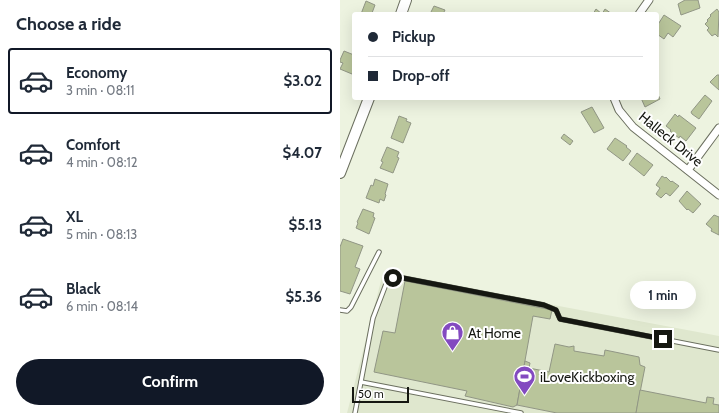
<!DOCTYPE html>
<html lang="en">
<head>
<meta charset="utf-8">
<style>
	body { margin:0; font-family:Cabin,sans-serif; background:#f6f6f7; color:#1f2937; height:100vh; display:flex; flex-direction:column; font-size:15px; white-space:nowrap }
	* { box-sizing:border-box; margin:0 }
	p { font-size:13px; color:#747a83 }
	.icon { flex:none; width:22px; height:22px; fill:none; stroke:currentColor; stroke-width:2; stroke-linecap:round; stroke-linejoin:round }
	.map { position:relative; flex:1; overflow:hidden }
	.side { display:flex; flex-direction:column; background:#fff; width:340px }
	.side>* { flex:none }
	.hud { position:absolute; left:12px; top:12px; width:307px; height:88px; border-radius:4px; box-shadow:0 4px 16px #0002; display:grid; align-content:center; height:88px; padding:0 16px; background:#fff }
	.scale { position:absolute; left:12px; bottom:10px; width:57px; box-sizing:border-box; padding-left:4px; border:2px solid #151711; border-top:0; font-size:11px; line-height:14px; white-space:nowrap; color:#151711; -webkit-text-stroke:3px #fff; paint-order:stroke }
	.end { position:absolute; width:18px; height:18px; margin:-9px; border:5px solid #151711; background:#fff; box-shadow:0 0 0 2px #fff }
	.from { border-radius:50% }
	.bubble { position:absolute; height:28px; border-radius:14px; background:#fff; box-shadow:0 4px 16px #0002; font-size:13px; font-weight:800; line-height:28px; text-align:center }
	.hud b { display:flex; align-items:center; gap:14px; height:38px; font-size:15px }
	.hud b+b { border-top:1px solid #e0e1e3 }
	.hud i { width:10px; height:10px; background:#1f2937 }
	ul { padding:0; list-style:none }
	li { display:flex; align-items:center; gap:12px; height:66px; margin:0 8px 6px; padding:0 8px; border:2px solid transparent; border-radius:4px }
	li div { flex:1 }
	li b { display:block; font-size:15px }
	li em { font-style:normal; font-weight:800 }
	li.on { border-color:#111827 }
	li>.icon { width:36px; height:36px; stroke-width:1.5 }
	h2 { padding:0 16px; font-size:18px; line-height:48px }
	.cta { display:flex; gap:8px; margin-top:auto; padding:8px 16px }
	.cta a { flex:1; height:46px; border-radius:24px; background:#111827; color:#fff; font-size:16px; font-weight:800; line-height:46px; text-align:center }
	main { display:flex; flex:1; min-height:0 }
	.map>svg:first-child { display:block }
	.built { fill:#dfe7ce }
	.building { fill:#b9c59b; stroke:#919685 }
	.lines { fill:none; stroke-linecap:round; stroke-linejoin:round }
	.lane-casing { stroke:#6b6f5f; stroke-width:5.5 }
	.street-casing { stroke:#6b6f5f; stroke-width:9 }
	.secondary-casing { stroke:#6b6f5f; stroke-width:12 }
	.lane { stroke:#fff; stroke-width:3.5 }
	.street { stroke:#fff; stroke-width:7 }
	.secondary { stroke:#fff; stroke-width:10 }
	.route { stroke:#151711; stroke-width:5 }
	.labels { text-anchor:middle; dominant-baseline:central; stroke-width:4; stroke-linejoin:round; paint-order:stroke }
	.street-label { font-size:14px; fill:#151711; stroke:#fff }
	.poi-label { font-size:14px; fill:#151711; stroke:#fff; text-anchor:start }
</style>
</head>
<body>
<main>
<section class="side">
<h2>Choose a ride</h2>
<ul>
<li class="on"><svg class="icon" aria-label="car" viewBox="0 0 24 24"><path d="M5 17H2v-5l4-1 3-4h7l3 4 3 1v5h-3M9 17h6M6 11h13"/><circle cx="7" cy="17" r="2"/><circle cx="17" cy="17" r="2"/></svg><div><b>Economy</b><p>3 min · 08:11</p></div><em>$3.02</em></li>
<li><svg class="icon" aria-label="car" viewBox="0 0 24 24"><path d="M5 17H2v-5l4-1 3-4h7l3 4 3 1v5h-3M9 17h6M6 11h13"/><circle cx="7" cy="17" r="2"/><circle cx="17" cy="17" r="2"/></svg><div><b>Comfort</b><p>4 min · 08:12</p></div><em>$4.07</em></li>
<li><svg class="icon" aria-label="car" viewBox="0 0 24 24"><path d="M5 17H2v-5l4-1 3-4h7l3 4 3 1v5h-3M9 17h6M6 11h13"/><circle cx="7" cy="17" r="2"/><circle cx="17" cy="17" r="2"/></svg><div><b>XL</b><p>5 min · 08:13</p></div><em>$5.13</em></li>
<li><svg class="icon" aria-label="car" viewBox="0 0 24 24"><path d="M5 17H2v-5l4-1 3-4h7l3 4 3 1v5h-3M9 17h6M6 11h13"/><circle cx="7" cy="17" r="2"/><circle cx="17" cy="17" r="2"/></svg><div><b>Black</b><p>6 min · 08:14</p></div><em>$5.36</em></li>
</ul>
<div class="cta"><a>Confirm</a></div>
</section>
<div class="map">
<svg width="379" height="413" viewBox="0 0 379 413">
	<rect width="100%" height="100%" fill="#edf3e0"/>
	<!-- built -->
	<polygon class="built" points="43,273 379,336 379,413 7,413"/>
	<!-- building -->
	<g class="building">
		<polygon points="345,0 358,0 360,8 341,15 338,4"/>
		<polygon points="26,1 35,5 32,13 36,14 21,14"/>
		<polygon points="94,6 105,10 103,14 90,14"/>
		<polygon points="256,9 262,14 265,9 272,14 253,14"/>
		<polygon points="377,9 379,12 378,37 375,34 372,36 367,30 369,28 365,24 368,21 367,20 371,16 370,15"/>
		<polygon points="324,15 341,26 333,37 328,33 324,39 317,34 317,26"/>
		<polygon points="4,51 14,55 14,70 12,74 0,69 3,63 0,62 0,60"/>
		<polygon points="377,75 379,75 379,90 370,82"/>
		<polygon points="317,92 320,99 305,107 301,98 300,99 299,98 317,98"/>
		<polygon points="365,95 372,101 359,119 352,114 351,112"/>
		<polygon points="252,107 264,128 254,133 241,112"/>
		<polygon points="335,114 338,117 339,115 356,128 346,141 340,136 339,138 330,131 331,130 326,126"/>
		<polygon points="59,116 67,119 66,121 71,123 63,143 51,138"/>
		<polygon points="224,134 233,141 230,145 221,138"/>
		<polygon points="275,138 287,146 286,147 291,151 283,161 267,149"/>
		<polygon points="47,147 59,152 57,157 59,158 53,173 40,168 43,162 41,161"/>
		<polygon points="297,153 313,165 304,176 289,164"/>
		<polygon points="322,176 325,178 326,177 331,182 332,181 339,186 330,196 326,193 321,198 316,194 320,188 316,185"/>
		<polygon points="35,179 48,184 45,194 46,195 44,201 40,199 39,203 26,198 31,185 33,186"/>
		<polygon points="347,191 361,204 353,213 348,209 347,210 339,201"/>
		<polygon points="23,209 34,213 33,217 35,218 29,234 16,228 18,223 17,222"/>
		<polygon points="374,215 379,217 379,235 371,231 372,229 366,224"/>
		<polygon points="3,239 23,246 15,267 20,269 10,294 0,291 0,247"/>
		<polygon points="65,281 212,310 210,319 193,316 177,405 173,407 125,396 127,391 34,372 43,331 55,333"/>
		<polygon points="215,344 229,347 234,346 234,351 264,356 265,350 299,357 300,365 305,367 296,413 217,413 177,405 185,361 190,363 189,368 209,372"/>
		<polygon points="300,390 366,403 367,397 374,398 373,404 379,405 379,413 296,413"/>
	</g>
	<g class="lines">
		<defs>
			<g id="lane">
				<polyline points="0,310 7,311 11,307 39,252"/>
				<polyline points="21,382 181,413"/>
				<polyline points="15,413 33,318 46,284 53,278 63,278 204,305 216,310 220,319 379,350"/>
			</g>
			<g id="street">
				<polyline points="299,14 309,0"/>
				<polyline points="274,98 279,110 293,127 379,195"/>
				<polyline points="348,170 379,128"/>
			</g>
			<g id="secondary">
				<polyline points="61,14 66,0"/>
				<polyline points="0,173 29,98"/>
			</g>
		</defs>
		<!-- lane casing -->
		<use href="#lane" class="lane-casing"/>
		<!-- street casing -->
		<use href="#street" class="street-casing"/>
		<!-- secondary casing -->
		<use href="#secondary" class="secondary-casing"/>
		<!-- lane -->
		<use href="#lane" class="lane"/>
		<!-- street -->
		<use href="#street" class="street"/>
		<!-- secondary -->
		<use href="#secondary" class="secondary"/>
	</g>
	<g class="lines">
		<!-- route -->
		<polyline class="route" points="53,278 63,278 204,305 216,310 220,319 323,339"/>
	</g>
	<!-- icons -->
	<defs>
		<symbol id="shop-pin" viewBox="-11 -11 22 30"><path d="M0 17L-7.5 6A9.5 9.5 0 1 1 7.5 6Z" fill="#834ac0" stroke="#fff"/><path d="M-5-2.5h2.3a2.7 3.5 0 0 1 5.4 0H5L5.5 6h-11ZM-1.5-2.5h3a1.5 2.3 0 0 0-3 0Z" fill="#fff"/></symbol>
		<symbol id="stadium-pin" viewBox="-11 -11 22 30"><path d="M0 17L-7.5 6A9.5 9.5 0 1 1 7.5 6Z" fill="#834ac0" stroke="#fff"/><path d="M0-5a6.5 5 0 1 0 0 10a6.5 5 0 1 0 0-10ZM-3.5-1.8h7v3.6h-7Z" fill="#fff"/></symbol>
	</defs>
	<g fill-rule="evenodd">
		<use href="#shop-pin" x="100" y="320" width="25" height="34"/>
		<use href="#stadium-pin" x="172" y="364" width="25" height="34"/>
	</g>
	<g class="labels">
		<!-- street labels -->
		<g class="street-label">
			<text transform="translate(331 139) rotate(39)">Halleck Drive</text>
		</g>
		<!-- poi labels -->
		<g class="poi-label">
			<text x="128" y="333">At Home</text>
			<text x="200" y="377">iLoveKickboxing</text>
		</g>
	</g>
</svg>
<div class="scale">50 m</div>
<i class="end from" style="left:53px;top:278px"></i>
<i class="end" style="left:323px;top:339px"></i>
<div class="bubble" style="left:290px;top:281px;width:66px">1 min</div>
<div class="hud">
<b><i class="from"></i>Pickup</b>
<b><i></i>Drop-off</b>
</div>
</div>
</main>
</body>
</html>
